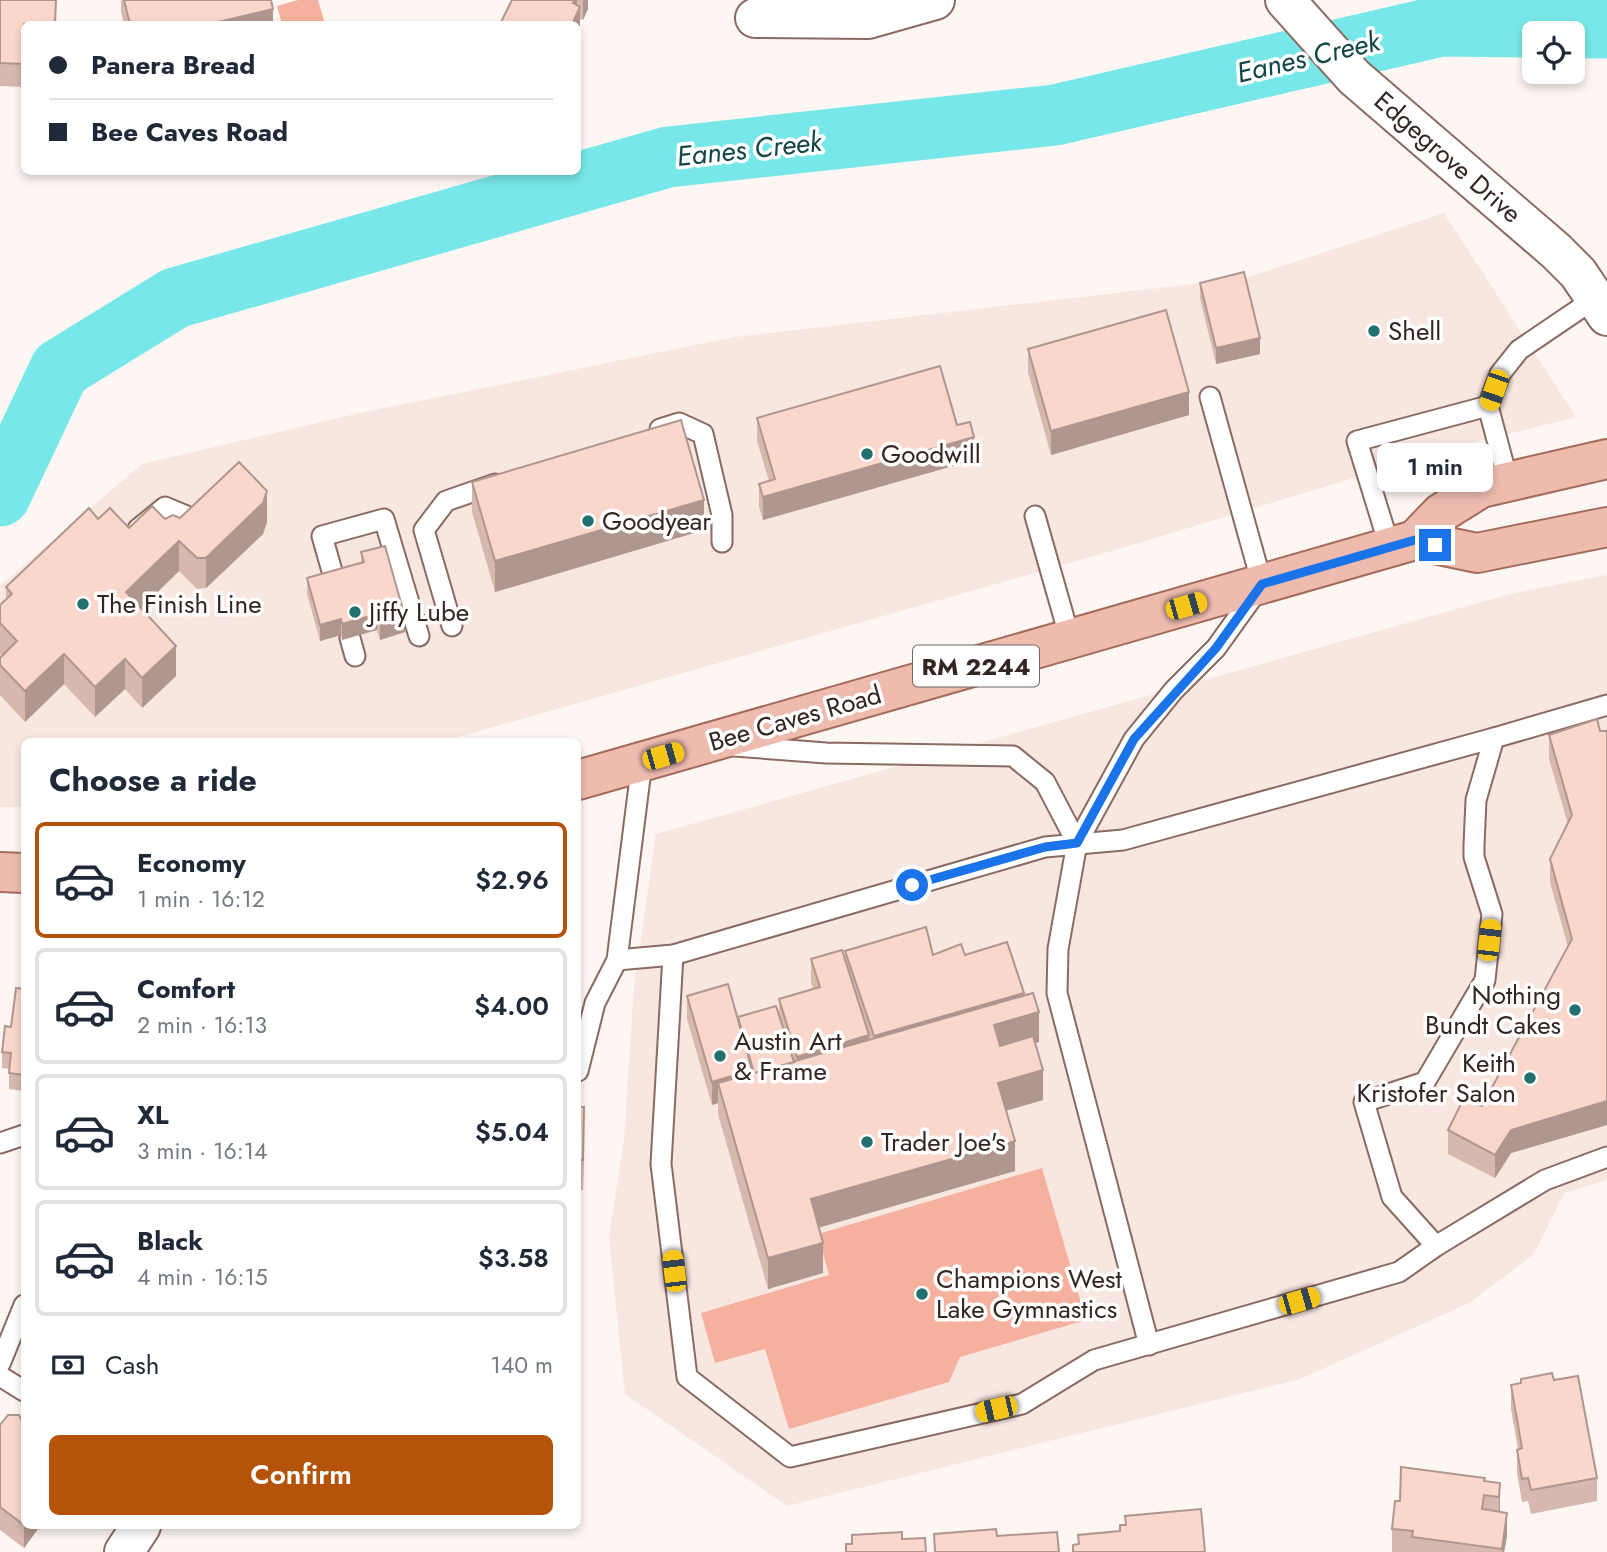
<!DOCTYPE html>
<html lang="en">
<head>
<meta charset="utf-8">
<style>
	body { margin:0; font-family:Jost,sans-serif; background:#f2f2f3; color:#1f2937; height:100vh; display:flex; flex-direction:column; font-size:26px; white-space:nowrap }
	* { box-sizing:border-box; margin:0 }
	p { font-size:23px; color:#747a83 }
	.icon { flex:none; width:38px; height:38px; fill:none; stroke:currentColor; stroke-width:2; stroke-linecap:round; stroke-linejoin:round }
	.map { position:relative; flex:1; overflow:hidden }
	.drawer { position:absolute; left:21px; top:738px; width:560px; height:791px; display:flex; flex-direction:column; background:#fff; border-radius:10px; box-shadow:0 4px 10px #0003 }
	.drawer>* { flex:none }
	.top-card { position:absolute; left:21px; top:21px; width:560px; height:154px; border-radius:10px; box-shadow:0 4px 10px #0003; display:grid; align-content:center; height:154px; padding:0 28px; background:#fff }
	.tools { position:absolute; left:1522px; top:21px; display:grid; gap:14px }
	.tools a { display:grid; place-items:center; width:63px; height:63px; border-radius:10px; background:#fff; box-shadow:0 4px 10px #0003; font-size:35px }
	.end { position:absolute; width:32px; height:32px; margin:-16px; border:9px solid #1a73e8; background:#fff; box-shadow:0 0 0 4px #fff }
	.from { border-radius:50% }
	.bubble { position:absolute; height:49px; border-radius:10px; background:#fff; box-shadow:0 4px 10px #0003; font-size:23px; font-weight:600; line-height:49px; text-align:center }
	.car { position:absolute; width:21px; height:42px; margin:-21px -10px; border-radius:9px; box-shadow:0 0 5px 2px #0007; background:linear-gradient(#f5c518 24%,#345 0 40%,#f5c518 0 76%,#345 0 86%,#f5c518 0) }
	.top-card b { display:flex; align-items:center; gap:24px; height:66px; font-size:26px }
	.top-card b+b { border-top:2px solid #e0e1e3 }
	.top-card i { width:18px; height:18px; background:#1f2937 }
	ul { padding:0; list-style:none }
	li { display:flex; align-items:center; gap:21px; height:116px; margin:0 14px 10px; padding:0 14px; border:4px solid #e0e1e3; border-radius:10px }
	li div { flex:1 }
	li b { display:block; font-size:26px }
	li em { font-style:normal; font-weight:600 }
	li.on { border-color:#b45309 }
	li>.icon { width:63px; height:63px; stroke-width:1.5 }
	h2 { padding:0 28px; font-size:32px; line-height:84px }
	.pay { display:flex; align-items:center; gap:18px; height:77px; padding:0 28px; font-size:26px }
	.pay p { margin-inline-start:auto }
	.primary-button { display:flex; gap:14px; margin-top:auto; padding:14px 28px }
	.primary-button a { flex:1; height:80px; border-radius:10px; background:#b45309; color:#fff; font-size:28px; font-weight:600; line-height:80px; text-align:center }
	.map>svg:first-child { display:block }
	.built { fill:#f8e6e1 }
	.green { fill:#f5b19d }
	.lines { fill:none; stroke-linecap:round; stroke-linejoin:round }
	.river { stroke:#78e7e9; stroke-width:61 }
	.lane-casing { stroke:#8a6a61; stroke-width:23 }
	.street-casing { stroke:#8a6a61; stroke-width:42 }
	.secondary-casing { stroke:#8a6a61; stroke-width:42 }
	.primary-casing { stroke:#a56b5a; stroke-width:42 }
	.lane { stroke:#fff; stroke-width:19 }
	.street { stroke:#fff; stroke-width:38 }
	.secondary { stroke:#fff; stroke-width:38 }
	.primary { stroke:#eebcaf; stroke-width:38 }
	.wall { fill:#d7b8af }
	.shaded-wall { fill:#af968e }
	.building { fill:#fad6cb; stroke:#af968e; stroke-width:2 }
	.route { stroke:#1a73e8; stroke-width:9 }
	.poi-dot { fill:#247071; stroke:#fff; stroke-width:2.5 }
	.labels { text-anchor:middle; dominant-baseline:central; stroke-width:7; stroke-linejoin:round; paint-order:stroke }
	.shield { fill:#fff; stroke:#706664; stroke-width:2 }
	.shield-label { font-size:24px; font-weight:bold; fill:#332521 }
	.street-label { font-size:26px; fill:#332521; stroke:#fff }
	.poi-label { font-size:26px; fill:#332521; stroke:#fff; text-anchor:start }
	.water-label { font-size:28px; font-style:italic; fill:#124646; stroke:#fff }
</style>
</head>
<body>
<div class="map">
<svg width="1607" height="1552" viewBox="0 0 1607 1552">
	<rect width="100%" height="100%" fill="#fdf6f3"/>
	<!-- built -->
	<g class="built">
		<polygon points="1444,213 1576,417 1456,447 1122,548 441,742 24,742 24,807 0,807 0,586 142,464 360,413 735,337 1246,278"/>
		<polygon points="1607,575 1607,1180 1564,1193 1534,1254 1469,1303 1300,1379 787,1506 625,1394 609,1237 624,1140 634,986 656,834 1510,594"/>
	</g>
	<!-- green -->
	<g class="green">
		<polygon points="298,0 318,0 325,24 282,24 277,6"/>
		<polygon points="1042,1168 1086,1320 960,1357 949,1382 789,1429 765,1349 715,1363 701,1313 829,1275 818,1234"/>
	</g>
	<g class="lines">
		<!-- river -->
		<polyline class="river" points="0,496 60,369 175,298 668,157 1055,115 1441,26 1607,28"/>
		<defs>
			<g id="lane">
				<polyline points="1488,406 1500,374 1519,350 1600,295"/>
				<polyline points="660,429 679,423 703,434 722,515 722,542"/>
				<polyline points="1035,516 1070,639"/>
				<polyline points="138,529 165,507 206,524"/>
				<polyline points="1390,548 1357,441 1488,406 1508,481"/>
				<polyline points="336,585 322,536 384,519 419,636"/>
				<polyline points="452,626 424,530 446,501 495,484"/>
				<polyline points="350,638 355,656"/>
				<polyline points="1607,705 1494,738 1476,800 1474,845 1474,857 1492,914 1485,980 1425,1082 1364,1102 1392,1197 1436,1246 1545,1180 1607,1157"/>
				<polyline points="734,746 826,753 1013,756 1045,782 1077,843"/>
				<polyline points="673,955 661,1164 687,1377 790,1457 1022,1404 1094,1360 1399,1272 1436,1246"/>
				<polyline points="617,960 673,955 1045,847 1123,840 1494,738"/>
				<polyline points="578,1071 595,1003 617,960 642,762"/>
				<polyline points="0,1143 24,1135"/>
				<polyline points="1149,1345 1057,993 1058,949 1077,843 1134,739 1174,690 1216,648 1262,584 1210,397"/>
				<polyline points="0,1364 24,1305"/>
				<polyline points="0,1376 24,1391"/>
			</g>
			<g id="street">
				<polyline points="755,18 868,19 935,0"/>
				<polyline points="124,1552 141,1526"/>
			</g>
			<polyline id="secondary" points="1285,0 1354,77 1556,251 1578,273 1607,316"/>
			<g id="primary">
				<polyline points="1415,540 1441,513 1481,488 1607,459"/>
				<polyline points="578,780 1415,540 1477,553 1607,527"/>
				<polyline points="0,872 24,873"/>
			</g>
		</defs>
		<!-- lane casing -->
		<use href="#lane" class="lane-casing"/>
		<!-- street casing -->
		<use href="#street" class="street-casing"/>
		<!-- secondary casing -->
		<use href="#secondary" class="secondary-casing"/>
		<!-- primary casing -->
		<use href="#primary" class="primary-casing"/>
		<!-- lane -->
		<use href="#lane" class="lane"/>
		<!-- street -->
		<use href="#street" class="street"/>
		<!-- secondary -->
		<use href="#secondary" class="secondary"/>
		<!-- primary -->
		<use href="#primary" class="primary"/>
	</g>
	<!-- wall -->
	<g class="wall">
		<polygon points="0,0 56,0 56,24 24,24 24,87 0,86"/>
		<polygon points="121,0 271,0 273,24 124,24 121,12"/>
		<polygon points="512,0 588,0 588,9 583,20 580,19 580,31"/>
		<polygon points="1200,283 1260,354 1216,364 1200,298"/>
		<polygon points="1028,349 1189,415 1051,455 1028,372"/>
		<polygon points="757,418 957,425 974,460 763,520 759,507 759,484 769,481 757,441"/>
		<polygon points="472,482 704,530 495,592 472,512"/>
		<polygon points="180,518 267,522 263,534 206,588 197,589 179,571 141,608 176,676 142,708 125,689 95,717 64,684 25,722 0,695 0,658 2,656 0,654 0,605 6,599 6,587 98,519 129,528 165,519"/>
		<polygon points="361,552 405,632 380,640 377,630 342,640 341,635 320,641 307,594 307,578 361,562"/>
		<polygon points="1600,731 1607,731 1607,1125 1511,1153 1495,1178 1448,1154 1448,1130 1482,1106 1568,947 1550,882 1550,859 1568,824 1549,759 1549,735"/>
		<polygon points="845,951 933,955 965,955 1024,996 1039,1042 1035,1043 1043,1100 1006,1111 1015,1171 819,1227 823,1273 768,1289 718,1114 718,1103 712,1105 687,1019 687,996 738,1019 779,1016 779,999 813,989 811,982 811,959 845,957"/>
		<polygon points="24,989 24,1091 9,1089 9,1069 2,1068 2,1052"/>
		<polygon points="578,1107 584,1137 583,1190 578,1190"/>
		<polygon points="1554,1380 1597,1478 1597,1501 1531,1514 1528,1501 1522,1502 1517,1473 1517,1450 1518,1449 1511,1409 1511,1385"/>
		<polygon points="0,1425 24,1526 40,1526 24,1548 0,1530"/>
		<polygon points="1485,1481 1500,1483 1500,1512 1507,1536 1504,1552 1392,1552 1392,1529 1400,1501"/>
	</g>
	<!-- shaded-wall -->
	<g class="shaded-wall">
		<polygon points="575,0 577,0 577,13 580,7 580,31 578,37 578,24 572,24 573,3"/>
		<polygon points="583,0 588,0 588,9 583,20"/>
		<polygon points="273,9 273,24 210,24"/>
		<polygon points="1260,338 1260,354 1216,364 1216,348"/>
		<polygon points="1189,392 1189,415 1051,455 1051,431"/>
		<polygon points="974,437 974,460 763,520 763,497"/>
		<polygon points="267,491 267,522 263,534 206,588 206,558"/>
		<polygon points="704,500 704,530 495,592 495,561"/>
		<polygon points="179,541 179,571 126,623 126,592"/>
		<polygon points="377,614 377,630 342,640 342,624"/>
		<polygon points="405,617 405,632 380,640 380,624"/>
		<polygon points="341,619 341,635 320,641 320,625"/>
		<polygon points="176,646 176,676 142,708 142,678"/>
		<polygon points="64,654 64,684 25,722 25,691"/>
		<polygon points="125,659 125,689 95,717 95,687"/>
		<polygon points="1024,993 1024,1016 1039,1012 1039,1042 994,1055 874,1059 874,1036"/>
		<polygon points="869,1035 869,1059 797,1080 797,1057"/>
		<polygon points="752,1070 752,1093 718,1083 718,1103 712,1105 712,1082"/>
		<polygon points="1043,1070 1043,1100 998,1113 998,1083"/>
		<polygon points="1607,1101 1607,1125 1511,1153 1495,1178 1495,1155 1511,1130"/>
		<polygon points="584,1107 584,1137 583,1190 583,1160"/>
		<polygon points="1015,1141 1015,1171 811,1230 811,1199"/>
		<polygon points="823,1243 823,1273 768,1289 768,1258"/>
		<polygon points="1500,1483 1500,1506 1499,1520 1499,1497"/>
		<polygon points="1507,1513 1507,1536 1504,1552 1502,1552"/>
		<polygon points="24,1523 24,1526 40,1526 24,1548"/>
	</g>
	<!-- building -->
	<g class="building">
		<polygon points="0,0 56,0 55,24 24,24 24,64 0,63"/>
		<polygon points="124,0 271,0 273,9 210,24 130,24"/>
		<polygon points="512,0 575,0 573,3 580,7 572,24 500,24"/>
		<polygon points="1244,272 1260,338 1216,348 1200,283"/>
		<polygon points="1166,310 1189,392 1051,431 1028,349"/>
		<polygon points="940,366 957,425 970,422 974,437 763,497 759,484 775,479 757,418"/>
		<polygon points="681,420 704,500 495,561 472,482"/>
		<polygon points="239,462 267,491 263,503 206,558 197,558 179,541 126,592 176,646 142,678 125,659 95,687 64,654 25,691 0,665 0,658 17,641 0,623 0,605 12,594 6,587 89,508 98,519 110,508 129,528 152,506 165,519 173,515 180,518"/>
		<polygon points="385,546 405,617 380,624 377,614 342,624 341,619 320,625 307,578 364,562 361,552"/>
		<polygon points="1597,719 1600,731 1607,731 1607,1101 1511,1130 1495,1155 1448,1130 1463,1100 1482,1106 1572,939 1550,859 1572,815 1549,735"/>
		<polygon points="926,927 933,955 961,944 965,955 1007,942 1024,993 874,1036 845,951"/>
		<polygon points="842,950 869,1035 797,1057 779,999 820,987 811,959"/>
		<polygon points="728,984 752,1070 712,1082 687,996"/>
		<polygon points="16,988 24,989 24,1075 9,1073 11,1053 2,1052 5,1026 11,1027"/>
		<polygon points="1033,993 1039,1012 994,1025 1000,1046 1033,1036 1043,1070 998,1083 1015,1141 811,1199 823,1243 768,1258 718,1083"/>
		<polygon points="776,1006 794,1062 754,1073 738,1017"/>
		<polygon points="578,1107 584,1107 583,1160 578,1160"/>
		<polygon points="1552,1373 1554,1380 1578,1376 1597,1478 1531,1490 1528,1478 1522,1479 1517,1450 1522,1448 1511,1385 1521,1383 1521,1379"/>
		<polygon points="8,1415 19,1415 24,1424 24,1525 0,1507 0,1425"/>
		<polygon points="1401,1467 1485,1478 1484,1481 1500,1483 1499,1497 1484,1495 1482,1509 1507,1513 1502,1549 1412,1537 1413,1531 1392,1529 1395,1501 1400,1501"/>
		<polygon points="1201,1509 1205,1552 1073,1552 1073,1545 1079,1544 1078,1535 1120,1531 1120,1525 1126,1525 1125,1516"/>
		<polygon points="996,1529 997,1536 1057,1532 1059,1552 935,1552 934,1534"/>
		<polygon points="902,1532 902,1539 925,1538 926,1552 846,1552 846,1544 852,1544 852,1535"/>
	</g>
	<g class="lines">
		<!-- route -->
		<polyline class="route" points="912,885 1045,847 1077,843 1134,739 1216,648 1262,584 1415,540 1435,545"/>
	</g>
	<!-- markers -->
	<g class="poi-dot">
		<circle cx="1374" cy="331" r="7"/>
		<circle cx="867" cy="454" r="7"/>
		<circle cx="588" cy="521" r="7"/>
		<circle cx="83" cy="604" r="7"/>
		<circle cx="355" cy="612" r="7"/>
		<circle cx="1575" cy="1010" r="7"/>
		<circle cx="720" cy="1056" r="7"/>
		<circle cx="1530" cy="1078" r="7"/>
		<circle cx="867" cy="1142" r="7"/>
		<circle cx="922" cy="1294" r="7"/>
	</g>
	<g class="labels">
		<!-- shield labels -->
		<rect class="shield" x="913" y="645.5" width="126" height="41" rx="5"/>
		<g class="shield-label">
			<text x="976" y="666">RM 2244</text>
		</g>
		<!-- street labels -->
		<g class="street-label">
			<text transform="translate(1448 157) rotate(41)">Edgegrove Drive</text>
			<text transform="translate(795 718) rotate(-16)">Bee Caves Road</text>
		</g>
		<!-- poi labels -->
		<g class="poi-label">
			<text x="1388" y="331">Shell</text>
			<text x="881" y="454">Goodwill</text>
			<text x="602" y="521">Goodyear</text>
			<text x="97" y="604">The Finish Line</text>
			<text x="369" y="612">Jiffy Lube</text>
			<text x="1561" y="995" text-anchor="end">Nothing<tspan x="1561" dy="30">Bundt Cakes</tspan></text>
			<text x="734" y="1041">Austin Art<tspan x="734" dy="30">&amp; Frame</tspan></text>
			<text x="1516" y="1063" text-anchor="end">Keith<tspan x="1516" dy="30">Kristofer Salon</tspan></text>
			<text x="881" y="1142">Trader Joe's</text>
			<text x="936" y="1279">Champions West<tspan x="936" dy="30">Lake Gymnastics</tspan></text>
		</g>
		<!-- water labels -->
		<g class="water-label">
			<text transform="translate(1308 57) rotate(-13)">Eanes Creek</text>
			<text transform="translate(749 149) rotate(-6)">Eanes Creek</text>
		</g>
	</g>
</svg>
<div class="tools">
<a><svg class="icon" aria-label="locate" viewBox="0 0 24 24"><circle cx="12" cy="12" r="6"/><path d="M12 2v4M12 18v4M2 12h4M18 12h4"/></svg></a>
</div>
<i class="end from" style="left:912px;top:885px"></i>
<i class="end" style="left:1435px;top:545px"></i>
<div class="bubble" style="left:1377px;top:443px;width:116px">1 min</div>
<i class="car" style="left:1494px;top:390px;rotate:199deg"></i>
<i class="car" style="left:1186px;top:606px;rotate:74deg"></i>
<i class="car" style="left:663px;top:756px;rotate:74deg"></i>
<i class="car" style="left:1489px;top:940px;rotate:6deg"></i>
<i class="car" style="left:674px;top:1271px;rotate:353deg"></i>
<i class="car" style="left:1299px;top:1301px;rotate:74deg"></i>
<i class="car" style="left:996px;top:1409px;rotate:257deg"></i>
<div class="top-card">
<b><i class="from"></i>Panera Bread</b>
<b><i></i>Bee Caves Road</b>
</div>
<section class="drawer">
<h2>Choose a ride</h2>
<ul>
<li class="on"><svg class="icon" aria-label="car" viewBox="0 0 24 24"><path d="M5 17H2v-5l4-1 3-4h7l3 4 3 1v5h-3M9 17h6M6 11h13"/><circle cx="7" cy="17" r="2"/><circle cx="17" cy="17" r="2"/></svg><div><b>Economy</b><p>1 min · 16:12</p></div><em>$2.96</em></li>
<li><svg class="icon" aria-label="car" viewBox="0 0 24 24"><path d="M5 17H2v-5l4-1 3-4h7l3 4 3 1v5h-3M9 17h6M6 11h13"/><circle cx="7" cy="17" r="2"/><circle cx="17" cy="17" r="2"/></svg><div><b>Comfort</b><p>2 min · 16:13</p></div><em>$4.00</em></li>
<li><svg class="icon" aria-label="car" viewBox="0 0 24 24"><path d="M5 17H2v-5l4-1 3-4h7l3 4 3 1v5h-3M9 17h6M6 11h13"/><circle cx="7" cy="17" r="2"/><circle cx="17" cy="17" r="2"/></svg><div><b>XL</b><p>3 min · 16:14</p></div><em>$5.04</em></li>
<li><svg class="icon" aria-label="car" viewBox="0 0 24 24"><path d="M5 17H2v-5l4-1 3-4h7l3 4 3 1v5h-3M9 17h6M6 11h13"/><circle cx="7" cy="17" r="2"/><circle cx="17" cy="17" r="2"/></svg><div><b>Black</b><p>4 min · 16:15</p></div><em>$3.58</em></li>
</ul>
<div class="pay"><svg class="icon" aria-label="cash" viewBox="0 0 24 24"><path d="M3 7h18v10H3z"/><circle cx="12" cy="12" r="2"/></svg>Cash<p>140 m</p></div>
<div class="primary-button"><a>Confirm</a></div>
</section>
</div>
</body>
</html>
